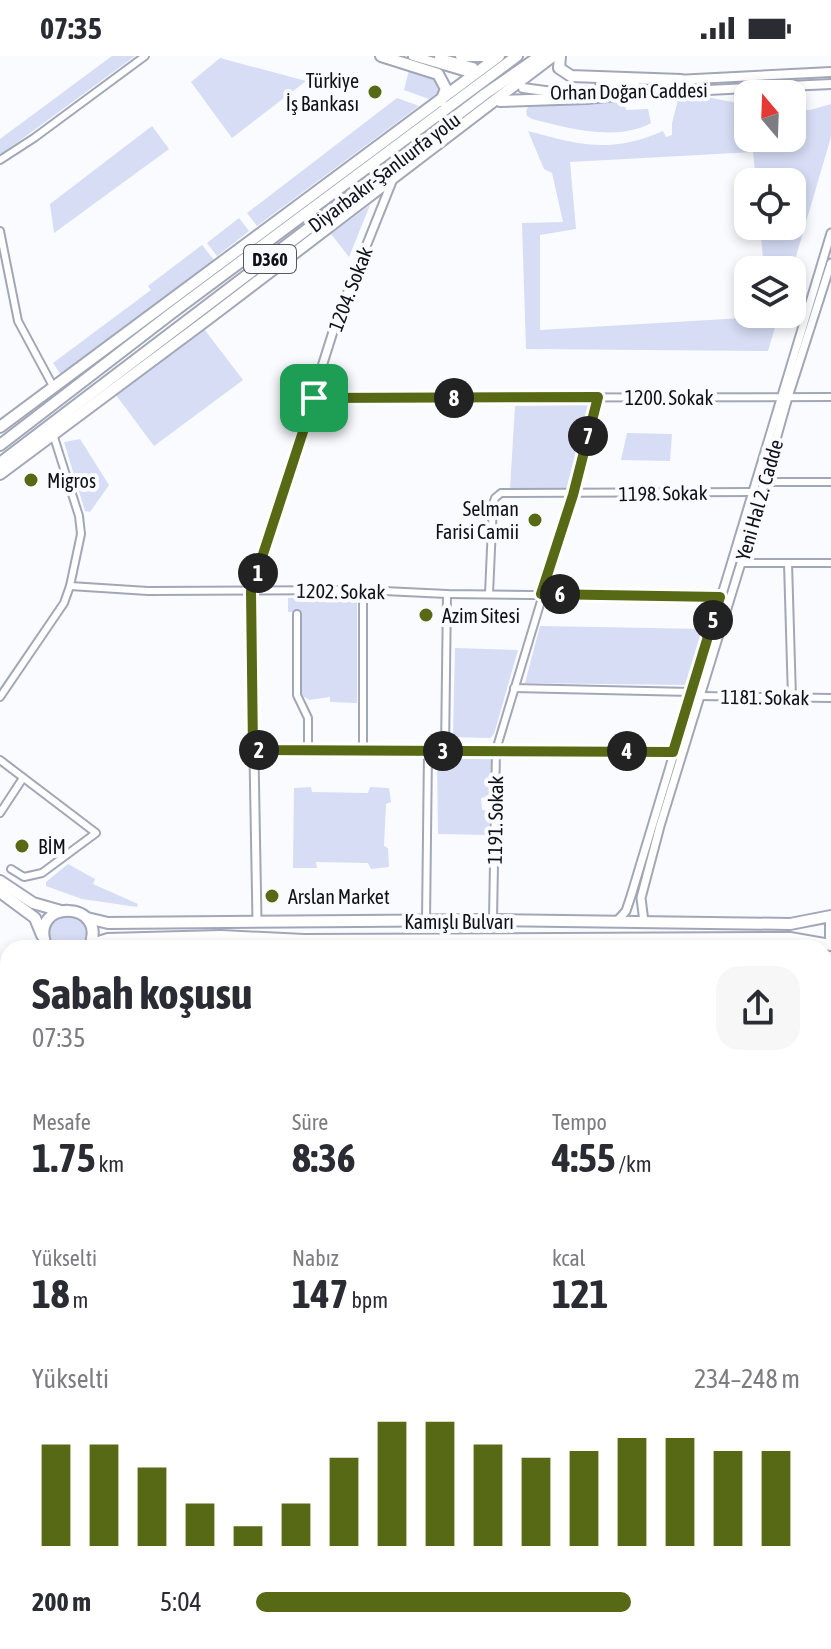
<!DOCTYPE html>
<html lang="tr">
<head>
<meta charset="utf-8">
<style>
	body { margin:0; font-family:"Asap Condensed",sans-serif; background:#f7f7f7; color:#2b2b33; height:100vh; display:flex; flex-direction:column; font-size:30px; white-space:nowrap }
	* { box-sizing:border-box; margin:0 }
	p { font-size:26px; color:#7c7c81 }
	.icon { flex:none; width:44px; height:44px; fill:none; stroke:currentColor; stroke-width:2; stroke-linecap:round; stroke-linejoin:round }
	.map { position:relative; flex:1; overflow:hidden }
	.details { position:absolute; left:0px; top:884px; width:832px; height:710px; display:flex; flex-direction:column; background:#fff; border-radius:24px 24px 0 0; box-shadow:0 4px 12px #0003 }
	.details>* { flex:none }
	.needle { width:52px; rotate:341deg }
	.tools { position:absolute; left:734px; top:24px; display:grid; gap:16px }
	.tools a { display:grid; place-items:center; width:72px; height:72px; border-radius:16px; background:#fff; box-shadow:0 4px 12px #0003; font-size:40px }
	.pin { position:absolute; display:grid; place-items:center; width:68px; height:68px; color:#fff; margin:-34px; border-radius:16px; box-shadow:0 4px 12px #0006 }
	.km { position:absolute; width:40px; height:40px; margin:-20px; border-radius:50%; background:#222; color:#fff; font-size:22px; line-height:40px; text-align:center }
	.round { display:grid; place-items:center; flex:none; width:84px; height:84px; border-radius:24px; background:#f7f7f7 }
	.summary { display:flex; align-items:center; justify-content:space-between; height:136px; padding:0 32px }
	h1 { font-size:44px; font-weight:700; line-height:60px }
	.metrics { display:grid; grid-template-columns:repeat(3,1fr); gap:12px; height:136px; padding:8px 32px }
	.metrics div { display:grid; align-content:center }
	.metrics b { font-size:40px; font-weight:700 }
	.metrics small { font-size:22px; font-weight:400 }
	.metrics p { font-size:22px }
	.chart { height:224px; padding:16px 32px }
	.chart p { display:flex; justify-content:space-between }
	.chart svg { width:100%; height:144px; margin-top:8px; stroke:#576914; stroke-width:6 }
	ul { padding:0 32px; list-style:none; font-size:26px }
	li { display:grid; grid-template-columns:128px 96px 1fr; align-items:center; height:60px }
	li i { height:20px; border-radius:10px; background:#576914 }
	.status { display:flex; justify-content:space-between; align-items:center; height:56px; padding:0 40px; background:#fff; direction:ltr }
	.status svg { height:22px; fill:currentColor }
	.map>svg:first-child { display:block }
	.green { fill:#d6ddf4 }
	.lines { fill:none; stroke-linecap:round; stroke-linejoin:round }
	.minor-casing { stroke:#a2a7b8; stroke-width:10 }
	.tertiary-casing { stroke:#a2a7b8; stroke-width:11 }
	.secondary-casing { stroke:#a2a7b8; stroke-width:12 }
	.trunk-casing { stroke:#a2a7b8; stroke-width:14 }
	.minor { stroke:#fff; stroke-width:6 }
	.tertiary { stroke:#fff; stroke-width:7 }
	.secondary { stroke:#fff; stroke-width:8 }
	.trunk { stroke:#fff; stroke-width:10 }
	.route-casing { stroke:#fff; stroke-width:16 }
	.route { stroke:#576914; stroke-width:10 }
	.poi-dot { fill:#576914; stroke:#fafbff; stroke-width:3 }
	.labels { text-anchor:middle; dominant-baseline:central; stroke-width:8; stroke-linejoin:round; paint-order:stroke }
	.shield { fill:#fafbff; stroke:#56575d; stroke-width:2 }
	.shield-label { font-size:18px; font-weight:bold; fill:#0f1117 }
	.poi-label { font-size:20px; fill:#0f1117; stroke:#fafbff; text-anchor:start }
	.street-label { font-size:20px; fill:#0f1117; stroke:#fafbff }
</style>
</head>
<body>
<div class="status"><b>07:35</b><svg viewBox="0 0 49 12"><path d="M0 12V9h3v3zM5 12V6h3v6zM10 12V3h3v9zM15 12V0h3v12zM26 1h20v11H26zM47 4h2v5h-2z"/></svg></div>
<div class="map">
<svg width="831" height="1593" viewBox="0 0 831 1593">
	<rect width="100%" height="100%" fill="#fafbff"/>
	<!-- green -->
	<g class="green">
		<path d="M112,0H135L0,99V83Z"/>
		<path d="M220,2L306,25L232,82L191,26Z"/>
		<path d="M409,14L438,22L441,34L429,43L404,34Z"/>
		<path d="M680,36L748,49V82H792V54H810L831,48V81L792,214H764L760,170H792V126H756L753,96L570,106L576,173L540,179V274L743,262L741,229L748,227V258H779L768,295L526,293L522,167L563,166L552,117L544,113L528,75C580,89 611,98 663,75L666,81L672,79V67Z"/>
		<path d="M397,42L419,50L257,170L247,157Z"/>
		<path d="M624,42L626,54L648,53L651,67C616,86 568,72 532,63L527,60L526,55L528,51Z"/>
		<path d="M152,70L169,93L54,177L50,148Z"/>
		<path d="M370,149L349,201L331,178Z"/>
		<path d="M239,162L249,175L217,200L207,187Z"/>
		<path d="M202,189L214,204L61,319L53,307L151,234L148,230Z"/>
		<path d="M204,273L243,324L154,390L116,339Z"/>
		<path d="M587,349L590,353L574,436L510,433L515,350Z"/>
		<path d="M627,377L672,378L670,405L621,404Z"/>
		<path d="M80,383L109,429L90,456L85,455L64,386Z"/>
		<path d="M288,542H354L357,546V647L330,646V641L309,644L302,639L299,556H288Z"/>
		<path d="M540,570L705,573L688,629L525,627Z"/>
		<path d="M455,592L518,594L494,678L490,682L453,681Z"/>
		<path d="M437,702H491L490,740L481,742L482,754L489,755L490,779L438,778Z"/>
		<path d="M311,731L312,736L368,737L370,731L389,732L391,746L386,748L384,790L388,792L389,811L371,813L368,807L316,806L317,812H293L294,732Z"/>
		<path d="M68,808L95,823L93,828L138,848L137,851L82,843L46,830V826Z"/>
		<circle cx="68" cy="877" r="18"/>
		<path d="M124,1586H196L195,1593H123Z"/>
		<path d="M289,1586L387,1589L386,1593H293Z"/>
		<path d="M537,1586H639V1593H567L540,1589Z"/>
		<rect x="678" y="1586" width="140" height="7"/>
	</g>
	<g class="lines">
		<!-- minor casing -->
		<g class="minor-casing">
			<g id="minor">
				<path d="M0,104L34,82L145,0"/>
				<path d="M0,175L18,265L54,332"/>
				<path d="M314,342L831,341"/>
				<path d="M53,378L79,460L81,478L70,530L148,535L363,534L447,538L720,541"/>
				<path d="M764,426H831"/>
				<path d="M741,507H831"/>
				<path d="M788,507L792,642"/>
				<path d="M489,538L493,448L495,442L501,437L753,436"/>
				<path d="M297,558V639L308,662V694"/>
				<path d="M514,632L691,636"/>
				<path d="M700,640L831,642"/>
				<path d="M0,641L64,547L70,530"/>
				<path d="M363,693V534"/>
				<path d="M253,694L673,696"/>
				<path d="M445,695L447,538"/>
				<path d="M0,704L96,777L42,817L24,821L11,813"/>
				<path d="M0,757L23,722"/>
				<path d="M493,864L496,694L573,439L598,341"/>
				<path d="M426,865L428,695"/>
				<path d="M824,1072H831"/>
				<path d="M824,1087L831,1083"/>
				<path d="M824,1119L831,1115"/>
				<path d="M0,1208L8,1213"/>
				<path d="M824,1269L831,1265"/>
				<path d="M824,1375L831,1373"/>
				<path d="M272,1586L276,1593"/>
				<path d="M418,1586L489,1593"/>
				<path d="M204,1593V1586"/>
				<path d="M528,1593L529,1586"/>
				<path d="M667,1593L668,1586"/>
			</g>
		</g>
		<!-- tertiary casing -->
		<g class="tertiary-casing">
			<g id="tertiary">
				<path d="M257,865L251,535L337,263L393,123"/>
				<path d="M617,865L626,855L631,840L831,177"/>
				<path d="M644,866L641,842L660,770L741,507L788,341L831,207"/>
			</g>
		</g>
		<!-- secondary casing -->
		<g class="secondary-casing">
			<g id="secondary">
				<path d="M413,0L467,16"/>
				<path d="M439,2L473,11"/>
				<path d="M676,24L831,16"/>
				<path d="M600,29L635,26"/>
				<path d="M523,32L560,37L633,33"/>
				<path d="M671,32L708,34L831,28"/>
				<path d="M0,1400L8,1398"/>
				<path d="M0,1409L8,1412"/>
				<path d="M824,1492L831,1472"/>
				<path d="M824,1521L827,1534L826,1593"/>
				<path d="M30,1593V1586"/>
				<path d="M49,1593V1586"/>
			</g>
		</g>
		<!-- trunk casing -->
		<g class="trunk-casing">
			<g id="trunk">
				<path d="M381,0L438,18L446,33L441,45"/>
				<path d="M461,0H487"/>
				<path d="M560,0L559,12L571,20L681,24"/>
				<path d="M500,45L587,42L673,33"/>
				<path d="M0,371L499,0"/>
				<path d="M0,389L173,256L517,0"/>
				<path d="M0,407L485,38L540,0"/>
				<path d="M0,418L208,263L553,0"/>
				<path d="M0,825L33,847L61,855"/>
				<path d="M0,836L35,862L42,879"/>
				<path d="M87,862L108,867L493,864L790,868L831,860"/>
				<path d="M831,864V882"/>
				<path d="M92,888L108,883L221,880L304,884L790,882L831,889"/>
				<path d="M47,892C25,842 111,843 89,892"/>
			</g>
		</g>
		<!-- minor -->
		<use href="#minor" class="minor"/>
		<!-- tertiary -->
		<use href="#tertiary" class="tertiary"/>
		<!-- secondary -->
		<use href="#secondary" class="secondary"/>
		<!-- trunk -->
		<use href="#trunk" class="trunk"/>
	</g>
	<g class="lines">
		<!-- route casing -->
		<g class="route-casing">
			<path id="route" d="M598,341L573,439L541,538L720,541L673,696L253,694L251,535L314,342Z"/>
		</g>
		<!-- route -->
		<use href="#route" class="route"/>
	</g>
	<!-- markers -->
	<g class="poi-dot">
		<circle cx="375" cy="36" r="8"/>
		<circle cx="31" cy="424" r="8"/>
		<circle cx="535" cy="464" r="8"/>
		<circle cx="426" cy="559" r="8"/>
		<circle cx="22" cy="790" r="8"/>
		<circle cx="272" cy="840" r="8"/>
	</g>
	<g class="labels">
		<!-- shield labels -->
		<rect class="shield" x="244" y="189" width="52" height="28" rx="6"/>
		<g class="shield-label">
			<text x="270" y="203">D360</text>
		</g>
		<!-- poi labels -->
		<g class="poi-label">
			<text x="359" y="24" text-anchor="end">Türkiye<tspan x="359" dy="23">İş Bankası</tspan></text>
			<text x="47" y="424">Migros</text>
			<text x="519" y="452" text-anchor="end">Selman<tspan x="519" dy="23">Farisi Camii</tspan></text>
			<text x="442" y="559">Azim Sitesi</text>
			<text x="38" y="790">BİM</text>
			<text x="288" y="840">Arslan Market</text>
		</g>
		<!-- street labels -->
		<g class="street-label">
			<text transform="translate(629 35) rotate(-1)">Orhan Doğan Caddesi</text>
			<text transform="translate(384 116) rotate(-37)">Diyarbakır-Şanlıurfa yolu</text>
			<text transform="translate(350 233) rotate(-69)">1204. Sokak</text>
			<text x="669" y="341">1200. Sokak</text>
			<text transform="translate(663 437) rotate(-1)">1198. Sokak</text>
			<text transform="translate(759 444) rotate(-74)">Yeni Hal 2. Cadde</text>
			<text transform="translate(341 535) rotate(1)">1202. Sokak</text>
			<text transform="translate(765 641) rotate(1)">1181. Sokak</text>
			<text transform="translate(495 764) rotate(-89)">1191. Sokak</text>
			<text x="459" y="865">Kamışlı Bulvarı</text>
		</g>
	</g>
</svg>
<div class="tools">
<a><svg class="needle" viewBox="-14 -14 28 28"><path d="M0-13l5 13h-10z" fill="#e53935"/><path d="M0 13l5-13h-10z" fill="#7c7c81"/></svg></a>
<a><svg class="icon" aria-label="locate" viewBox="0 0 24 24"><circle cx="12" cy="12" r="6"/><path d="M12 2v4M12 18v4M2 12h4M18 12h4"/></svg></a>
<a><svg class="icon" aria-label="layers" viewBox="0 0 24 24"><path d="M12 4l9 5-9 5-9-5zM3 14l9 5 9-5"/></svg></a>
</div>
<div class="pin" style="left:314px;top:342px;background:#1e9e55"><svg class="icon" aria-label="arrive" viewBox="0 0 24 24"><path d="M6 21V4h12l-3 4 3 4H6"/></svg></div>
<b class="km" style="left:258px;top:517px">1</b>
<b class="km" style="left:259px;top:694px">2</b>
<b class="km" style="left:443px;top:695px">3</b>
<b class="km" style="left:627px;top:695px">4</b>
<b class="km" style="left:713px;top:564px">5</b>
<b class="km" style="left:560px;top:538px">6</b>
<b class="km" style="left:588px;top:380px">7</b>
<b class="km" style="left:454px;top:342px">8</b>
<section class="details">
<div class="summary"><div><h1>Sabah koşusu</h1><p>07:35</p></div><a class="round"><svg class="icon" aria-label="share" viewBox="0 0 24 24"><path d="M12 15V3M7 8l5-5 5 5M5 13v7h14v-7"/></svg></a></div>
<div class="metrics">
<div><p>Mesafe</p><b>1.75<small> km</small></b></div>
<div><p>Süre</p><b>8:36</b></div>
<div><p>Tempo</p><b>4:55<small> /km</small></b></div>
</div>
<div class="metrics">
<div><p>Yükselti</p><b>18<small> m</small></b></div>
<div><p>Nabız</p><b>147<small> bpm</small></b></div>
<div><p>kcal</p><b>121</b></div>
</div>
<div class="chart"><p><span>Yükselti</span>234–248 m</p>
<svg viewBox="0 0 160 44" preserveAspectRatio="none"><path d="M5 44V13M15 44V13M25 44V20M35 44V31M45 44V38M55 44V31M65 44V17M75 44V6M85 44V6M95 44V13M105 44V17M115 44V15M125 44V11M135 44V11M145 44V15M155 44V15"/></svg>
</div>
<ul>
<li><b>200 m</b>5:04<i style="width:69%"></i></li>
</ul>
</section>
</div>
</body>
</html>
